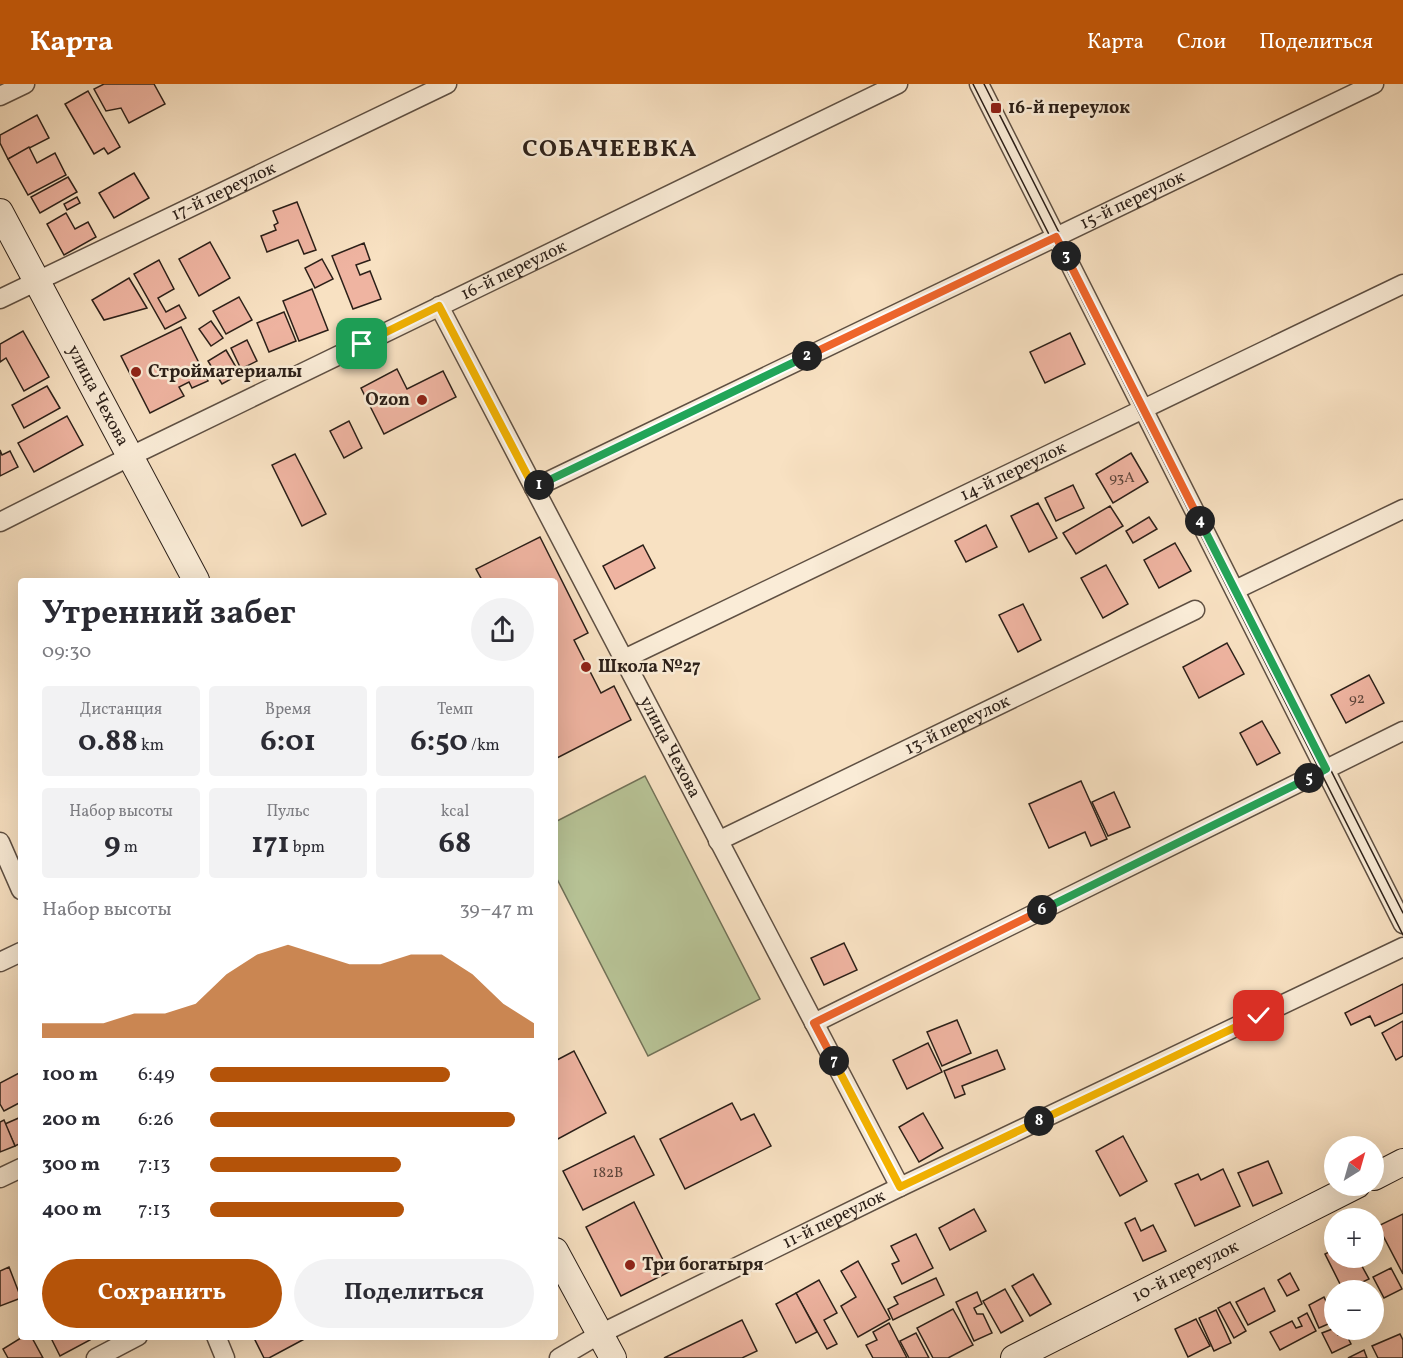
<!DOCTYPE html>
<html lang="ru">
<head>
<meta charset="utf-8">
<style>
	body { margin:0; font-family:Vollkorn,serif; background:#f2f2f3; color:#2b2b33; height:100vh; display:flex; flex-direction:column; font-size:22px; white-space:nowrap }
	* { box-sizing:border-box; margin:0 }
	p { font-size:20px; color:#7c7c81 }
	.icon { flex:none; width:33px; height:33px; fill:none; stroke:currentColor; stroke-width:2; stroke-linecap:round; stroke-linejoin:round }
	.map { position:relative; flex:1; overflow:hidden }
	.panel { position:absolute; left:18px; top:494px; width:540px; height:762px; display:flex; flex-direction:column; background:#fff; border-radius:6px; box-shadow:0 6px 24px #0002 }
	.panel>* { flex:none }
	.needle { width:39px; rotate:37deg }
	.buttons { position:absolute; left:1324px; top:1052px; display:grid; gap:12px }
	.buttons a { display:grid; place-items:center; width:60px; height:60px; border-radius:50%; background:#fff; box-shadow:0 6px 24px #0002; font-size:30px }
	.pin { position:absolute; display:grid; place-items:center; width:51px; height:51px; color:#fff; margin:-26px; border-radius:12px; box-shadow:0 3px 9px #0006 }
	.km { position:absolute; width:30px; height:30px; margin:-15px; border-radius:50%; background:#222; color:#fff; font-size:16px; line-height:30px; text-align:center }
	.round { display:grid; place-items:center; flex:none; width:63px; height:63px; border-radius:32px; background:#f2f2f3 }
	.overview { display:flex; align-items:center; justify-content:space-between; height:102px; padding:0 24px }
	h1 { font-size:33px; font-weight:700; line-height:45px }
	.metrics { display:grid; grid-template-columns:repeat(3,1fr); gap:9px; height:102px; padding:6px 24px }
	.metrics div { display:grid; align-content:center; border-radius:6px; background:#f2f2f3; text-align:center }
	.metrics b { font-size:30px; font-weight:700 }
	.metrics small { font-size:16px; font-weight:400 }
	.metrics p { font-size:16px }
	.chart { height:168px; padding:12px 24px }
	.chart p { display:flex; justify-content:space-between }
	.chart svg { width:100%; height:108px; margin-top:6px; fill:#b45309; opacity:.7 }
	.primary-button { display:flex; gap:12px; margin-top:auto; padding:12px 24px }
	.primary-button a { flex:1; height:69px; border-radius:36px; background:#b45309; color:#fff; font-size:24px; font-weight:700; line-height:69px; text-align:center }
	.primary-button a+a { background:#f2f2f3; color:#2b2b33 }
	ul { padding:0 24px; list-style:none; font-size:20px }
	li { display:grid; grid-template-columns:96px 72px 1fr; align-items:center; height:45px }
	li i { height:15px; border-radius:8px; background:#b45309 }
	header { display:flex; align-items:center; gap:36px; box-sizing:border-box; height:84px; padding:0 30px; background:#b45309; color:#fff }
	header strong { font-size:28px }
	nav { display:flex; gap:33px; margin-inline-start:auto; font-size:21px }
	.map>svg:first-child { display:block }
	.green { fill:#b8c497; stroke:#727258; stroke-width:1.5 }
	.building { fill:#efb4a1; stroke:#2c2019; stroke-width:1.5 }
	.lines { fill:none; stroke-linecap:round; stroke-linejoin:round }
	.street-casing { stroke:#5f5043; stroke-width:21 }
	.secondary-casing { stroke:#2c2019; stroke-width:28 }
	.street { stroke:#faecd7; stroke-width:18 }
	.secondary { stroke:#faecd7; stroke-width:26 }
	.tram { stroke:#2c2019; stroke-width:1.5 }
	.split-1-casing { stroke:#fff; stroke-width:12 }
	.split-2-casing { stroke:#fff; stroke-width:12 }
	.split-3-casing { stroke:#fff; stroke-width:12 }
	.split-4-casing { stroke:#fff; stroke-width:12 }
	.split-5-casing { stroke:#fff; stroke-width:12 }
	.split-6-casing { stroke:#fff; stroke-width:12 }
	.split-7-casing { stroke:#fff; stroke-width:12 }
	.split-8-casing { stroke:#fff; stroke-width:12 }
	.split-9-casing { stroke:#fff; stroke-width:12 }
	.split-1 { stroke:#f5b400; stroke-width:8 }
	.split-2 { stroke:#22a559; stroke-width:8 }
	.split-3 { stroke:#f0652b; stroke-width:8 }
	.split-4 { stroke:#f0652b; stroke-width:8 }
	.split-5 { stroke:#22a559; stroke-width:8 }
	.split-6 { stroke:#22a559; stroke-width:8 }
	.split-7 { stroke:#f0652b; stroke-width:8 }
	.split-8 { stroke:#f5b400; stroke-width:8 }
	.split-9 { stroke:#f5b400; stroke-width:8 }
	.poi-dot { fill:#8f2418; stroke:#faecd7; stroke-width:2 }
	.labels { text-anchor:middle; dominant-baseline:central; stroke-width:5; stroke-linejoin:round; paint-order:stroke }
	.number-label { font-size:15px; fill:#5d453b }
	.poi-label { font-size:18px; font-weight:bold; fill:#2c2019; stroke:#faecd7; text-anchor:start }
	.street-label { font-size:18px; fill:#2c2019; stroke:#faecd7 }
	.district-label { font-size:24px; font-weight:bold; letter-spacing:1.5px; fill:#2c2019; stroke:#faecd7 }
</style>
</head>
<body>
<header>
<strong>Карта</strong>
<nav><a>Карта</a><a>Слои</a><a>Поделиться</a></nav>
</header>
<div class="map">
<svg width="1403" height="1274" viewBox="0 0 1403 1274">
	<rect width="100%" height="100%" fill="#f8e1c2"/>
	<filter id="stains"><feTurbulence type="fractalNoise" baseFrequency=".00333" numOctaves="4"/><feColorMatrix values="0 0 0 0 .2 0 0 0 0 .09 0 0 0 0 .02 0 0 0 .5 -.17"/></filter>
	<radialGradient id="worn" r=".72"><stop offset=".6" stop-color="#630" stop-opacity="0"/><stop offset="1" stop-color="#630" stop-opacity=".3"/></radialGradient>
	<!-- green -->
	<path class="green" d="M645,692L760,915L648,972L555,791V738Z"/>
	<!-- building -->
	<g class="building">
		<path d="M104,0H154L165,20L129,39L121,24L106,27L94,5Z"/>
		<path d="M88,7L120,63L108,70L104,64L94,70L65,20Z"/>
		<path d="M37,31L49,54L8,75L0,59V51Z"/>
		<path d="M29,63L37,79L55,69L66,91L28,111L8,75Z"/>
		<path d="M134,89L149,114L114,134L99,109Z"/>
		<path d="M68,93L77,108L40,129L31,113Z"/>
		<path d="M77,113L80,119L67,126L64,120Z"/>
		<path d="M297,118L316,166L304,170L298,156L267,168L261,152L276,146L274,141L278,139L273,127Z"/>
		<path d="M66,129L75,145L88,138L96,153L64,171L47,140Z"/>
		<path d="M210,158L230,194L199,212L179,175Z"/>
		<path d="M364,159L370,176L356,181L360,191L370,187L381,215L353,225L332,172Z"/>
		<path d="M322,175L333,195L315,204L305,184Z"/>
		<path d="M159,176L174,205L158,214L166,228L179,221L186,234L165,245L134,190Z"/>
		<path d="M129,194L147,224L104,236L92,216Z"/>
		<path d="M312,205L328,246L299,257L283,217Z"/>
		<path d="M239,213L252,236L226,250L213,227Z"/>
		<path d="M284,228L296,257L269,268L257,239Z"/>
		<path d="M211,237L223,254L211,262L199,245Z"/>
		<path d="M181,243L208,297L192,304L189,298L179,303L184,312L150,329L121,272Z"/>
		<path d="M23,247L49,293L24,307L6,274L0,278V260Z"/>
		<path d="M1070,249L1085,280L1045,299L1030,268Z"/>
		<path d="M247,256L257,277L241,285L231,264Z"/>
		<path d="M226,266L240,290L222,300L208,277Z"/>
		<path d="M397,285L407,305L443,287L456,313L384,350L361,304Z"/>
		<path d="M47,302L60,324L24,344L12,321Z"/>
		<path d="M67,332L83,361L34,388L18,359Z"/>
		<path d="M349,337L362,364L344,374L330,347Z"/>
		<path d="M0,366L2,371L10,367L18,383L0,392Z"/>
		<path d="M1131,369L1148,398L1113,419L1096,390Z"/>
		<path d="M295,370L326,430L302,442L272,381Z"/>
		<path d="M1073,401L1084,424L1056,437L1045,414Z"/>
		<path d="M1038,419L1057,454L1029,468L1011,432Z"/>
		<path d="M1110,422L1123,442L1076,470L1063,449Z"/>
		<path d="M1149,433L1157,445L1133,459L1126,447Z"/>
		<path d="M986,441L997,463L966,478L955,457Z"/>
		<path d="M540,453L588,549L574,556L601,609L614,602L631,636L555,675V632L557,631L555,626V496H482L476,485Z"/>
		<path d="M1175,459L1191,487L1159,504L1144,476Z"/>
		<path d="M643,461L655,484L615,505L603,482Z"/>
		<path d="M1106,481L1128,520L1103,534L1081,494Z"/>
		<path d="M1023,520L1041,556L1018,568L999,531Z"/>
		<path d="M1227,559L1244,590L1199,614L1183,583Z"/>
		<path d="M1369,591L1384,619L1346,639L1331,611Z"/>
		<path d="M1262,637L1280,669L1257,681L1240,649Z"/>
		<path d="M1081,697L1107,755L1091,762L1085,748L1049,764L1029,720Z"/>
		<path d="M1114,708L1130,743L1108,752L1092,718Z"/>
		<path d="M844,859L857,886L824,901L811,874Z"/>
		<path d="M1403,900V929L1375,942L1370,932L1351,941L1345,929Z"/>
		<path d="M957,936L971,969L942,982L927,948Z"/>
		<path d="M1403,937V972L1396,976L1382,949Z"/>
		<path d="M928,959L942,988L907,1005L893,976Z"/>
		<path d="M997,966L1005,985L962,1002L965,1010L955,1014L944,987Z"/>
		<path d="M574,967L606,1029L556,1056L555,977Z"/>
		<path d="M21,988V1018L4,1027L0,1020V999Z"/>
		<path d="M732,1019L741,1036L754,1030L771,1062L685,1105L660,1055Z"/>
		<path d="M923,1029L943,1064L919,1078L899,1043Z"/>
		<path d="M21,1033V1059L15,1062L5,1040Z"/>
		<path d="M4,1036L15,1062L0,1068V1038Z"/>
		<path d="M634,1052L654,1091L583,1126L563,1087Z"/>
		<path d="M1123,1052L1147,1097L1120,1112L1096,1067Z"/>
		<path d="M1268,1077L1282,1109L1253,1122L1238,1089Z"/>
		<path d="M1223,1085L1240,1122L1195,1142L1175,1100L1198,1090L1201,1096Z"/>
		<path d="M634,1118L669,1188L621,1212L586,1143Z"/>
		<path d="M974,1125L986,1147L950,1166L939,1144Z"/>
		<path d="M1403,1130V1190L1378,1142Z"/>
		<path d="M1135,1134L1141,1147L1153,1141L1166,1167L1143,1177L1125,1139Z"/>
		<path d="M916,1150L933,1184L902,1200L892,1180L899,1177L891,1162Z"/>
		<path d="M1335,1165V1173H1357L1369,1195L1346,1206H1343L1325,1170Z"/>
		<path d="M858,1177L890,1235L858,1253L841,1222L856,1213L841,1187Z"/>
		<path d="M9,1183L21,1214L0,1222V1187Z"/>
		<path d="M1391,1184L1402,1205L1384,1214L1373,1193Z"/>
		<path d="M1290,1189L1299,1206L1287,1212L1278,1196Z"/>
		<path d="M1033,1190L1051,1220L1030,1232L1012,1202Z"/>
		<path d="M936,1194L944,1211L893,1236L888,1225L898,1220L894,1213Z"/>
		<path d="M819,1196L837,1229L824,1236L837,1260L827,1265L796,1209Z"/>
		<path d="M1264,1204L1275,1227L1248,1241L1236,1218Z"/>
		<path d="M1005,1205L1023,1237L1001,1249L983,1217Z"/>
		<path d="M977,1208L982,1220L974,1224L977,1230H983L992,1249L974,1257L956,1218Z"/>
		<path d="M796,1209L817,1248L796,1259L776,1220Z"/>
		<path d="M1324,1213L1335,1237L1319,1244L1309,1221Z"/>
		<path d="M1230,1218L1246,1247L1234,1254L1218,1224Z"/>
		<path d="M953,1225L973,1261L948,1274H933L917,1244Z"/>
		<path d="M1216,1226L1231,1259L1214,1267L1199,1234Z"/>
		<path d="M1307,1229L1316,1247L1280,1266L1270,1248L1292,1237L1296,1244L1302,1242L1298,1234Z"/>
		<path d="M1196,1235L1210,1262L1188,1273L1175,1245Z"/>
		<path d="M742,1236L757,1267L742,1274H664Z"/>
		<path d="M889,1239L907,1274H873L866,1261L877,1256L873,1248Z"/>
		<path d="M1335,1244L1338,1251L1345,1248L1351,1260L1332,1269L1322,1249Z"/>
		<path d="M916,1249L929,1274H909L900,1257Z"/>
		<path d="M1400,1250L1403,1256V1274H1378L1372,1262Z"/>
		<path d="M24,1252H31L43,1274H8L3,1265Z"/>
		<path d="M50,1252H88L90,1256L60,1272Z"/>
		<path d="M253,1252H310L269,1274H264Z"/>
		<path d="M1364,1266L1367,1274H1348Z"/>
	</g>
	<g class="lines">
		<!-- street casing -->
		<g class="street-casing">
			<g id="street">
				<path d="M979,0L1403,840"/>
				<path d="M0,12L25,0"/>
				<path id="s1" d="M0,215L447,0"/>
				<path id="s2" d="M439,222L900,1103"/>
				<path id="s3" d="M534,404L1374,0"/>
				<path id="s4" d="M0,438L129,373L898,0"/>
				<path d="M1235,506L1403,425"/>
				<path id="s5" d="M624,575L1403,200"/>
				<path id="s6" d="M718,757L1195,526"/>
				<path d="M0,758L21,806"/>
				<path d="M0,878L21,868"/>
				<path d="M814,939L1403,647"/>
				<path d="M0,1094L21,1084"/>
				<path d="M216,1252L225,1274"/>
				<path d="M96,1274L138,1252"/>
				<path id="s7" d="M559,1274L600,1250L900,1103L1403,863"/>
			</g>
		</g>
		<!-- secondary casing -->
		<g class="secondary-casing">
			<g id="secondary">
				<path id="s8" d="M0,128L196,496"/>
				<path d="M1374,1093L1403,1078"/>
				<path d="M555,1167L613,1274"/>
				<path id="s9" d="M1014,1274L1357,1101"/>
			</g>
		</g>
		<!-- street -->
		<use href="#street" class="street"/>
		<!-- secondary -->
		<use href="#secondary" class="secondary"/>
		<!-- tram -->
		<g class="tram">
			<path d="M973,0L1403,851"/>
			<path d="M984,0L1403,829"/>
		</g>
	</g>
	<g class="lines">
		<!-- split-1 casing -->
		<g class="split-1-casing">
			<path id="split-1" d="M362,260L439,222L534,404L539,401"/>
		</g>
		<!-- split-2 casing -->
		<g class="split-2-casing">
			<path id="split-2" d="M539,401L807,272"/>
		</g>
		<!-- split-3 casing -->
		<g class="split-3-casing">
			<path id="split-3" d="M807,272L1056,153L1066,172"/>
		</g>
		<!-- split-4 casing -->
		<g class="split-4-casing">
			<path id="split-4" d="M1066,172L1200,437"/>
		</g>
		<!-- split-5 casing -->
		<g class="split-5-casing">
			<path id="split-5" d="M1200,437L1326,685L1309,694"/>
		</g>
		<!-- split-6 casing -->
		<g class="split-6-casing">
			<path id="split-6" d="M1042,826L1309,694"/>
		</g>
		<!-- split-7 casing -->
		<g class="split-7-casing">
			<path id="split-7" d="M834,977L814,939L1042,826"/>
		</g>
		<!-- split-8 casing -->
		<g class="split-8-casing">
			<path id="split-8" d="M834,977L900,1103L1039,1037"/>
		</g>
		<!-- split-9 casing -->
		<g class="split-9-casing">
			<path id="split-9" d="M1039,1037L1259,932"/>
		</g>
		<!-- split-1 -->
		<use href="#split-1" class="split-1"/>
		<!-- split-2 -->
		<use href="#split-2" class="split-2"/>
		<!-- split-3 -->
		<use href="#split-3" class="split-3"/>
		<!-- split-4 -->
		<use href="#split-4" class="split-4"/>
		<!-- split-5 -->
		<use href="#split-5" class="split-5"/>
		<!-- split-6 -->
		<use href="#split-6" class="split-6"/>
		<!-- split-7 -->
		<use href="#split-7" class="split-7"/>
		<!-- split-8 -->
		<use href="#split-8" class="split-8"/>
		<!-- split-9 -->
		<use href="#split-9" class="split-9"/>
	</g>
	<!-- markers -->
	<g class="poi-dot">
		<rect x="990" y="18" width="12" height="12" rx="3"/>
		<circle cx="136" cy="288" r="6"/>
		<circle cx="422" cy="316" r="6"/>
		<circle cx="586" cy="583" r="6"/>
		<circle cx="630" cy="1181" r="6"/>
	</g>
	<g class="labels">
		<!-- number labels -->
		<g class="number-label">
			<text x="1122" y="394">93А</text>
			<text x="1357" y="615">92</text>
			<text x="608" y="1089">182В</text>
		</g>
		<!-- poi labels -->
		<g class="poi-label">
			<text x="1008" y="24">16-й переулок</text>
			<text x="148" y="288">Стройматериалы</text>
			<text x="410" y="316" text-anchor="end">Ozon</text>
			<text x="598" y="583">Школа №27</text>
			<text x="642" y="1181">Три богатыря</text>
		</g>
		<!-- street labels -->
		<g class="street-label">
			<text stroke="none"><textPath href="#s1" startOffset="248">17-й переулок</textPath></text>
			<text stroke="none"><textPath href="#s3" startOffset="664">15-й переулок</textPath></text>
			<text stroke="none"><textPath href="#s4" startOffset="572">16-й переулок</textPath></text>
			<text stroke="none"><textPath href="#s8" startOffset="208">улица Чехова</textPath></text>
			<text stroke="none"><textPath href="#s5" startOffset="432">14-й переулок</textPath></text>
			<text stroke="none"><textPath href="#s6" startOffset="266">13-й переулок</textPath></text>
			<text stroke="none"><textPath href="#s2" startOffset="498">улица Чехова</textPath></text>
			<text stroke="none"><textPath href="#s7" startOffset="308">11-й переулок</textPath></text>
			<text stroke="none"><textPath href="#s9" startOffset="192">10-й переулок</textPath></text>
		</g>
		<!-- district labels -->
		<g class="district-label">
			<text x="610" y="66">СОБАЧЕЕВКА</text>
		</g>
	</g>
	<rect width="100%" height="100%" filter="url(#stains)"/>
	<rect width="100%" height="100%" fill="url(#worn)"/>
</svg>
<div class="buttons">
<a><svg class="needle" viewBox="-14 -14 28 28"><path d="M0-13l5 13h-10z" fill="#e53935"/><path d="M0 13l5-13h-10z" fill="#7c7c81"/></svg></a>
<a>+</a>
<a>−</a>
</div>
<div class="pin" style="left:362px;top:260px;background:#1e9e55"><svg class="icon" aria-label="arrive" viewBox="0 0 24 24"><path d="M6 21V4h12l-3 4 3 4H6"/></svg></div>
<div class="pin" style="left:1259px;top:932px;background:#d93025"><svg class="icon" aria-label="check" viewBox="0 0 24 24"><path d="M5 12l5 5 9-10"/></svg></div>
<b class="km" style="left:539px;top:401px">1</b>
<b class="km" style="left:807px;top:272px">2</b>
<b class="km" style="left:1066px;top:172px">3</b>
<b class="km" style="left:1200px;top:437px">4</b>
<b class="km" style="left:1309px;top:694px">5</b>
<b class="km" style="left:1042px;top:826px">6</b>
<b class="km" style="left:834px;top:977px">7</b>
<b class="km" style="left:1039px;top:1037px">8</b>
<section class="panel">
<div class="overview"><div><h1>Утренний забег</h1><p>09:30</p></div><a class="round"><svg class="icon" aria-label="share" viewBox="0 0 24 24"><path d="M12 15V3M7 8l5-5 5 5M5 13v7h14v-7"/></svg></a></div>
<div class="metrics">
<div><p>Дистанция</p><b>0.88<small> km</small></b></div>
<div><p>Время</p><b>6:01</b></div>
<div><p>Темп</p><b>6:50<small> /km</small></b></div>
</div>
<div class="metrics">
<div><p>Набор высоты</p><b>9<small> m</small></b></div>
<div><p>Пульс</p><b>171<small> bpm</small></b></div>
<div><p>kcal</p><b>68</b></div>
</div>
<div class="chart"><p><span>Набор высоты</span>39–47 m</p>
<svg viewBox="0 0 160 44" preserveAspectRatio="none"><path d="M0 44V38L10 38L20 38L30 34L40 34L50 30L60 18L70 10L80 6L90 10L100 14L110 14L120 10L130 10L140 18L150 30L160 38V44z"/></svg>
</div>
<ul>
<li><b>100 m</b>6:49<i style="width:74%"></i></li>
<li><b>200 m</b>6:26<i style="width:94%"></i></li>
<li><b>300 m</b>7:13<i style="width:59%"></i></li>
<li><b>400 m</b>7:13<i style="width:60%"></i></li>
</ul>
<div class="primary-button"><a>Сохранить</a><a>Поделиться</a></div>
</section>
</div>
</body>
</html>
